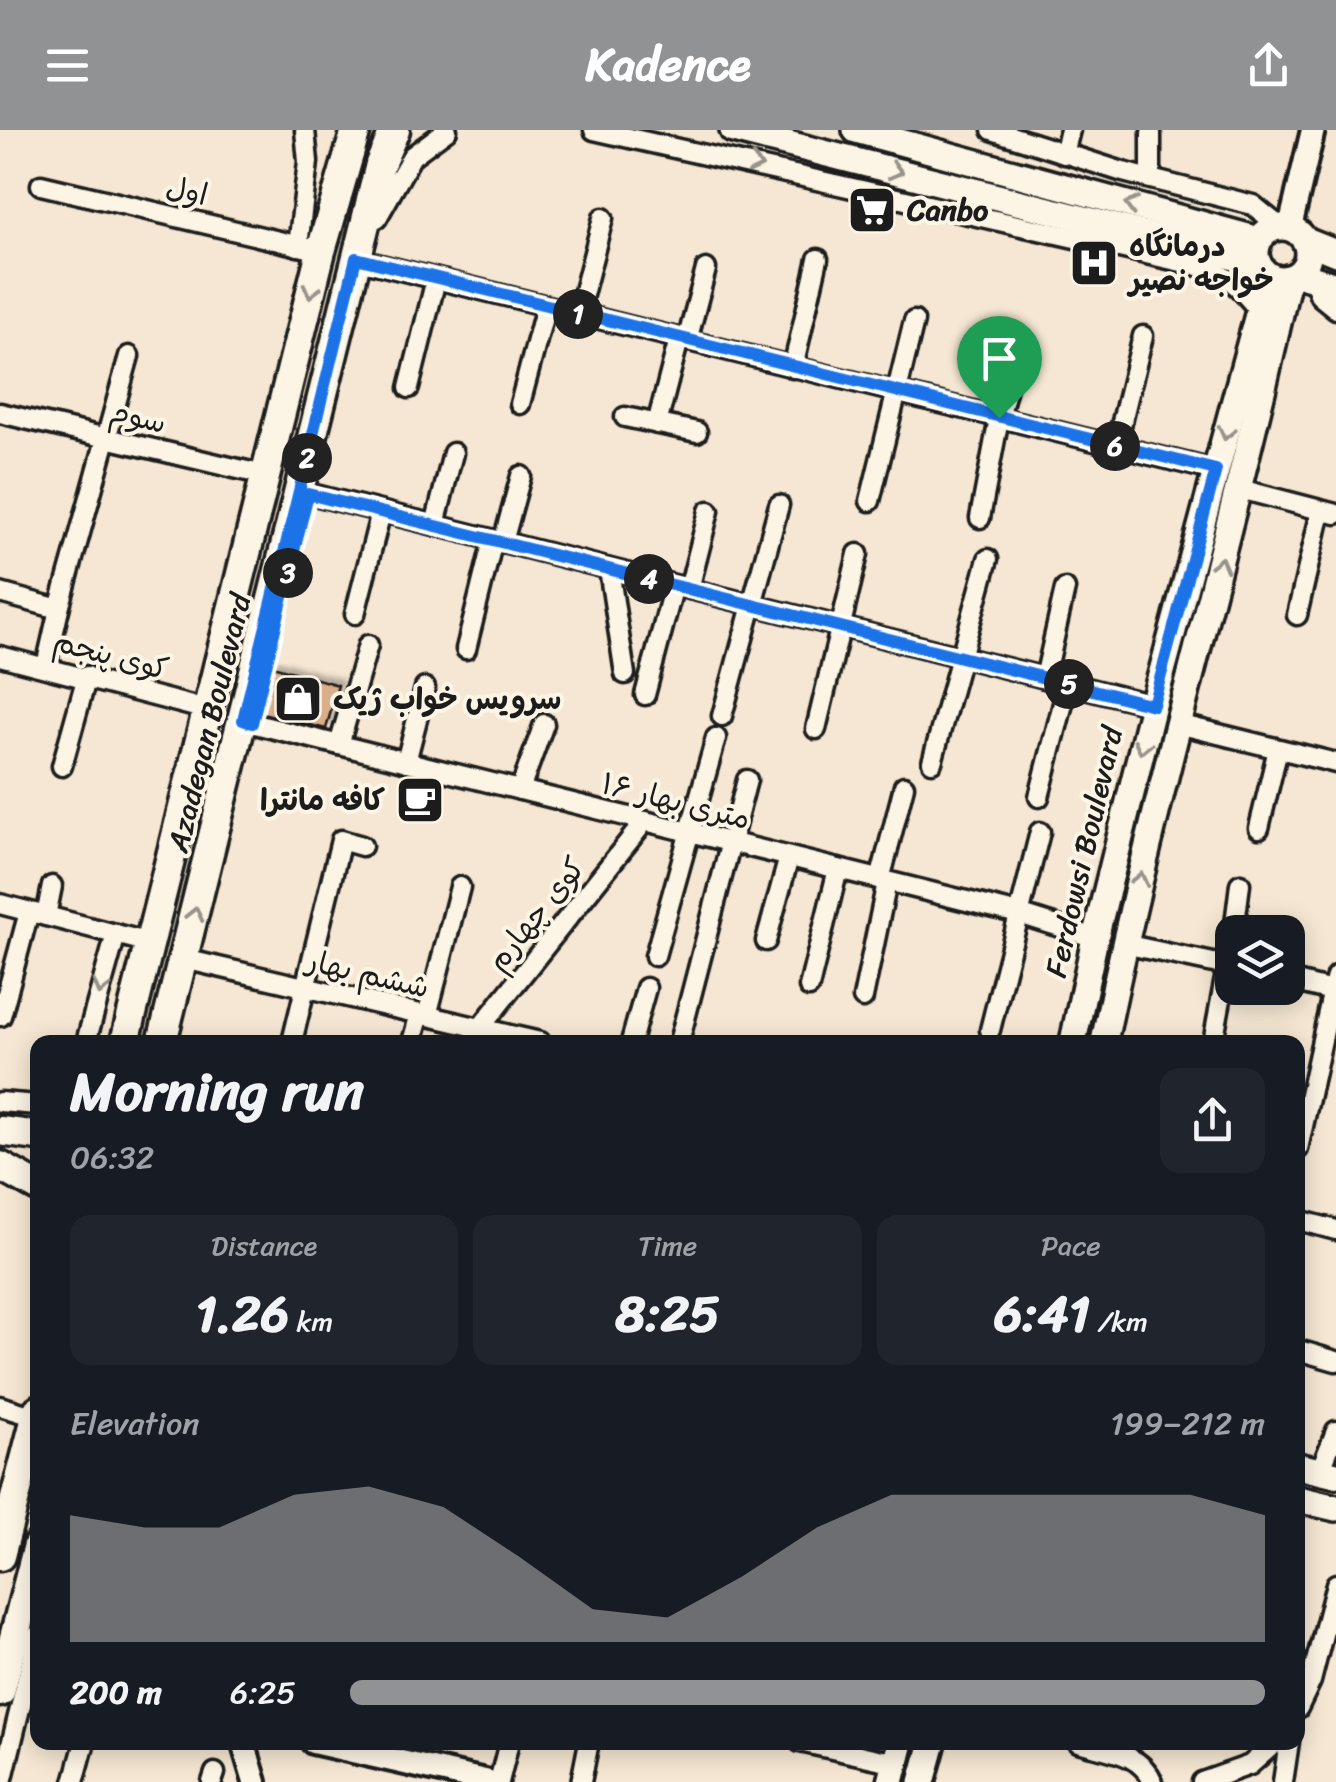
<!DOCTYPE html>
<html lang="en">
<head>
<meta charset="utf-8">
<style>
	body { margin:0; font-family:Sriracha,"Playpen Sans Arabic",sans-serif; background:#20242c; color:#f1f3f6; height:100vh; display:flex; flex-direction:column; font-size:38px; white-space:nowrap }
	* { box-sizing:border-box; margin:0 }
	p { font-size:32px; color:#9ea1a6 }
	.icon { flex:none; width:55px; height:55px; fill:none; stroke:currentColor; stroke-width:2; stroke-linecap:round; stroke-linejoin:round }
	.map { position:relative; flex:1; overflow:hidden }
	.drawer { position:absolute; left:30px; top:905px; width:1275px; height:715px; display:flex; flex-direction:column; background:#171b24; border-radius:20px; box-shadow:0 5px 25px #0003 }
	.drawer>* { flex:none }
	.controls { position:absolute; left:1215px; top:785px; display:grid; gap:20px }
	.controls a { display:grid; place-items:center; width:90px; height:90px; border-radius:20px; background:#171b24; box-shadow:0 5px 25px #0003; font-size:50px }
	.pin { position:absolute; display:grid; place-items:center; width:85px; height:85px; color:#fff; margin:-102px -42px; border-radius:50% 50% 50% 0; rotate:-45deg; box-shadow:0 0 10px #0007 }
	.pin .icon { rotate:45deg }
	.km { position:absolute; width:50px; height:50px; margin:-25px; border-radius:50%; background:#222; color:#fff; font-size:28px; line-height:50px; text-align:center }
	.round { display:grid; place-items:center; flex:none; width:105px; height:105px; border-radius:20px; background:#20242c }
	.overview { display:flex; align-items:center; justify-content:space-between; height:170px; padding:0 40px }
	h1 { font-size:55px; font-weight:700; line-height:75px }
	.figures { display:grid; grid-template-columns:repeat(3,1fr); gap:15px; height:170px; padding:10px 40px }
	.figures div { display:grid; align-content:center; border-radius:20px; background:#20242c; text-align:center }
	.figures b { font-size:50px; font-weight:700 }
	.figures small { font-size:28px; font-weight:400 }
	.figures p { font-size:28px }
	.chart { height:280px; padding:20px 40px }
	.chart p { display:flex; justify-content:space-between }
	.chart svg { width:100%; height:180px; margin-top:10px; fill:#919294; opacity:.7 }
	ul { padding:0 40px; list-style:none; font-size:32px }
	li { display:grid; grid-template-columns:160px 120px 1fr; align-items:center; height:75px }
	li i { height:25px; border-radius:12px; background:#919294 }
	header { display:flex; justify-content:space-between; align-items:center; height:130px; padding:0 40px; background:#919294; color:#fff; font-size:45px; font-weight:700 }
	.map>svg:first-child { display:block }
	.building { fill:#daad8b; stroke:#1c1c1c; stroke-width:2.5; filter:url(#shadow) }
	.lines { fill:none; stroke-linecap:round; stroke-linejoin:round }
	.minor-casing { stroke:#1c1c1c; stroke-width:25 }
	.tertiary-casing { stroke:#1c1c1c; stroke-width:30 }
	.secondary-casing { stroke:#1c1c1c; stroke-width:32 }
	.primary-casing { stroke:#1c1c1c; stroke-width:35 }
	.minor { stroke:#fcf5e5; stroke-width:18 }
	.tertiary { stroke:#fcf5e5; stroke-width:22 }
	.secondary { stroke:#fcf5e5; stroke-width:25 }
	.primary { stroke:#fcf5e5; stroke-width:28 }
	.oneway { stroke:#97938b }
	.route-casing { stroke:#fff; stroke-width:20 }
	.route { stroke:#1a73e8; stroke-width:12 }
	.labels { text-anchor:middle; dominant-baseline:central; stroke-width:8; stroke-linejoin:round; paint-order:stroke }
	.street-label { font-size:30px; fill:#1c1c1c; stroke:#fcf5e5 }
	.poi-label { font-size:30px; font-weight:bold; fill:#1c1c1c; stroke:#fcf5e5; text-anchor:start }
</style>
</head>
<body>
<header><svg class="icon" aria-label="menu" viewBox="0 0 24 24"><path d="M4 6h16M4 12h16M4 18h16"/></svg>Kadence<svg class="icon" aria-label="share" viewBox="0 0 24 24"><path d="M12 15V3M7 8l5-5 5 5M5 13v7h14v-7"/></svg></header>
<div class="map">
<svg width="1336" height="1652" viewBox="0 0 1336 1652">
	<defs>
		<filter id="shadow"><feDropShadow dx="4.5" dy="-4.5" stdDeviation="2.5" flood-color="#0004"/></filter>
	</defs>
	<rect width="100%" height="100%" fill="#f5e7d3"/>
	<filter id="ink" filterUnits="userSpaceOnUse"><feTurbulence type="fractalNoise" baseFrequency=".01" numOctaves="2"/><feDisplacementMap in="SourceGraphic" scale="20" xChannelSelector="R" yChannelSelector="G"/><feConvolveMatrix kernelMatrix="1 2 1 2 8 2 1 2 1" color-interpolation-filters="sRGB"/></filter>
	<g filter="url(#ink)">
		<!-- building -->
		<path class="building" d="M273,536L338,555L326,599L262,583Z"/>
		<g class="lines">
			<!-- minor casing -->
			<g class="minor-casing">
				<g id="minor">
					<path d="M594,0L1195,135C1228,145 1238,154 1259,181"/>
					<path d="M992,0L1123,42L1253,75L1279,96"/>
					<path d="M1064,24L1070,0"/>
					<path d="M1151,48V3"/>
					<path d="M41,55L321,121"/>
					<path d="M377,88L412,26L447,0"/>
					<path d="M298,116L308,32L305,0"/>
					<path d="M356,129L1217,341"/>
					<path d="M1313,148L1320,166L1336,179"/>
					<path d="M578,184L603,88"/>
					<path d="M687,211L706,139"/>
					<path d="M793,238L818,129"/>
					<path d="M409,258L436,149"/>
					<path d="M520,274L546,176"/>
					<path d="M0,283L264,345"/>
					<path d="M625,287L697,302"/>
					<path d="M657,294L679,209"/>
					<path d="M1116,316L1143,206"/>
					<path d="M1240,359L1336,384"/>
					<path d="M299,361L1153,575"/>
					<path d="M870,371L914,191"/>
					<path d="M980,388L999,288L1017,219"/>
					<path d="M435,395L453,323"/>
					<path d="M503,412L521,346"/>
					<path d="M609,439L625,544"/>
					<path d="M689,459L709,381"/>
					<path d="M0,463L59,479"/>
					<path d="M355,484L381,382"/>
					<path d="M1297,485L1321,381"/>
					<path d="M466,519L493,410"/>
					<path d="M0,526L207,580"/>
					<path d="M46,536L59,479L129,226"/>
					<path d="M1045,548L1065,459"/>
					<path d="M645,565L674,455"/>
					<path d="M722,586L779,375"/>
					<path d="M243,591L1019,784L1095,808"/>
					<path d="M1178,594L1336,633"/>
					<path d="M816,599L858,424"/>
					<path d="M339,615L368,515"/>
					<path d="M406,632L425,558"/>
					<path d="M932,632L988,429"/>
					<path d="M62,636L87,546"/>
					<path d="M520,660L544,594"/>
					<path d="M1039,667L1068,554"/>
					<path d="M1259,698L1278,619"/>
					<path d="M880,750L904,656"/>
					<path d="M0,774L150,813"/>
					<path d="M46,786L52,756"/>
					<path d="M1234,802L1240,754"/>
					<path d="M766,811L789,727"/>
					<path d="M1124,814L1232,837"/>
					<path d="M655,826L716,608"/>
					<path d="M184,829L540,912"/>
					<path d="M1288,850L1336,862"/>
					<path d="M809,857L838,739"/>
					<path d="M863,868L887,752"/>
					<path d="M1,886L29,782"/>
					<path d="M427,886L460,757"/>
					<path d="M990,900L1040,702"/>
					<path d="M86,912L116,804"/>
					<path d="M292,912L341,710L362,716"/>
					<path d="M412,912L420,884"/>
					<path d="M473,912L480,898L645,691"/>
					<path d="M631,912L646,858"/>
					<path d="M679,912L747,650"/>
					<path d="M1213,912L1232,811"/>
					<path d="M0,972L38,975"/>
					<path d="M1298,1019L1336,846"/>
					<path d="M1298,1090L1336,1100"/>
					<path d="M1298,1220L1336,1231"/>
					<path d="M0,1276L36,1287"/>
					<path d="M1320,1341L1336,1301"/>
					<path d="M1298,1578L1311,1551L1336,1454"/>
					<path d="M800,1612L896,1633"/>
					<path d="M1078,1612C1107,1621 1140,1622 1153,1652"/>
					<path d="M2,1652L38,1505"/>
					<path d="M74,1652L85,1612"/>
					<path d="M212,1652L215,1643"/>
					<path d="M499,1652L509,1612"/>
					<path d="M581,1652L589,1612"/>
					<path d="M1202,1652L1250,1635L1276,1612"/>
					<path d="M1283,1652L1289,1612"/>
				</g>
			</g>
			<!-- tertiary casing -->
			<g class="tertiary-casing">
				<g id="tertiary">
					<path d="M1290,97L1313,0"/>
					<path d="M13,1510L38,1514"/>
					<path d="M243,1612L255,1652"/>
					<path d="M313,1612L489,1652"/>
				</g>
			</g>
			<!-- secondary casing -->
			<g class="secondary-casing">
				<g id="secondary">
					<path d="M733,0L1258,133"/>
					<path d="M856,0L1259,110"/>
					<circle cx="1282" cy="123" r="26"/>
					<path d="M1306,111L1336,123"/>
					<path d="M1298,144L1336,156"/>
					<path d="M1073,912L1095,808L1153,575L1259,181L1262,140"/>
					<path d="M1104,912C1156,656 1232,404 1288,148"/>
					<path d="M1298,1336L1336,1345"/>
					<path d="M1298,1369L1336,1378"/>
					<path d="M891,1652L901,1612"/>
					<path d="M922,1652L933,1612"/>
				</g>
			</g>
			<!-- primary casing -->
			<g class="primary-casing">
				<g id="primary">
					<path d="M125,912L321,121L356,0"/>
					<path d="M162,912L380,34L395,0"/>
					<path d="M0,1001L38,1006"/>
					<path d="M0,1036L38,1057"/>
					<path d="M0,1426L38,1280"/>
					<path d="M0,1562L38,1415"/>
				</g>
			</g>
			<!-- minor -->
			<use href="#minor" class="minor"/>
			<!-- tertiary -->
			<use href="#tertiary" class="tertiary"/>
			<!-- secondary -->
			<use href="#secondary" class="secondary"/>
			<!-- primary -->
			<use href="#primary" class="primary"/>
		</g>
		<!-- one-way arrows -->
		<defs><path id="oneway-chevron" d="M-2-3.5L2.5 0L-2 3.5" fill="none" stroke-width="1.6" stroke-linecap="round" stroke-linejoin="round" transform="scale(2.5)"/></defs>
		<g class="oneway">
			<use href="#oneway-chevron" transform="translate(756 35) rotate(13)"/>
			<use href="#oneway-chevron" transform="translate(896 41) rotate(14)"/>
			<use href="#oneway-chevron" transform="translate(1131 75) rotate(-165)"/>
			<use href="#oneway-chevron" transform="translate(311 161) rotate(104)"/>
			<use href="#oneway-chevron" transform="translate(1226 303) rotate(104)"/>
			<use href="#oneway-chevron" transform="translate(1220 434) rotate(-75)"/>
			<use href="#oneway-chevron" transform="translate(1142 617) rotate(104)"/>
			<use href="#oneway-chevron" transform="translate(1140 749) rotate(-76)"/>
			<use href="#oneway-chevron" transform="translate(195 784) rotate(-76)"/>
			<use href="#oneway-chevron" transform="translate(101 858) rotate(105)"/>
		</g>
	</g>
	<g class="lines" filter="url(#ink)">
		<!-- route casing -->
		<g class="route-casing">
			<path id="route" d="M356,128L1216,340L1153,575L308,364L252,593L243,590Z"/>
		</g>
		<!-- route -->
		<use href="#route" class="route"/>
	</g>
	<!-- icons -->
	<defs>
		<g id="supermarket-square" transform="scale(2.5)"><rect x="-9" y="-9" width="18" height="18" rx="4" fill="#1c1c1c" stroke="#fcf5e5"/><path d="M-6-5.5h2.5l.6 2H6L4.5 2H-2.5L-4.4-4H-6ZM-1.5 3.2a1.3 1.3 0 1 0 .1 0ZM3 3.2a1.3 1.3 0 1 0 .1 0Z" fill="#fff"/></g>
		<g id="hospital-square" transform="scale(2.5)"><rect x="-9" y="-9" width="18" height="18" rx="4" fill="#1c1c1c" stroke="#fcf5e5"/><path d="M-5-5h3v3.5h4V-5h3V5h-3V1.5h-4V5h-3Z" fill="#fff"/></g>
		<g id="shop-square" transform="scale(2.5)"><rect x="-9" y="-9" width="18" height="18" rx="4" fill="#1c1c1c" stroke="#fcf5e5"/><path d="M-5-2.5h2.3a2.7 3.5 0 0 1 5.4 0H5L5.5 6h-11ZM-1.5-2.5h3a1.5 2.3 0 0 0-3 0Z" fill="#fff"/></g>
		<g id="cafe-square" transform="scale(2.5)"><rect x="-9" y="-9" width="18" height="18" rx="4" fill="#1c1c1c" stroke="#fcf5e5"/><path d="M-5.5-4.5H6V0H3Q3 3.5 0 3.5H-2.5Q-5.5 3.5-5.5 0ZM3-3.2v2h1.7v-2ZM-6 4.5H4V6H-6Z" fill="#fff"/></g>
	</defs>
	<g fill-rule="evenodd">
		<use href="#supermarket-square" x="872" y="80"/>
		<use href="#hospital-square" x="1094" y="133"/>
		<use href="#shop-square" x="298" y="569"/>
		<use href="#cafe-square" x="420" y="670"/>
	</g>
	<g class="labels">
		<!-- street labels -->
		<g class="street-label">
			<text transform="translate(187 61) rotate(13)">اول</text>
			<text transform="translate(138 287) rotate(13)">سوم</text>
			<text transform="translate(111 525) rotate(15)">کوی پنجم</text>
			<text transform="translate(209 593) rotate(-76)">Azadegan Boulevard</text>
			<text transform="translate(676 671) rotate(14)">۱۶ متری بهار</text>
			<text transform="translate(1084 722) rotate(-77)">Ferdowsi Boulevard</text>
			<text transform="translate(536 784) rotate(-51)">کوی چهارم</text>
			<text transform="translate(368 844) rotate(13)">ششم بهار</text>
		</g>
		<!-- poi labels -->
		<g class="poi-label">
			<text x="907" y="80">Canbo</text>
			<text x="1129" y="116">درمانگاه<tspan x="1129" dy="34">خواجه نصیر</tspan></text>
			<text x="333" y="569">سرویس خواب ژیک</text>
			<text x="385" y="670" text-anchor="end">کافه مانترا</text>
		</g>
	</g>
</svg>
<div class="controls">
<a><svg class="icon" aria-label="layers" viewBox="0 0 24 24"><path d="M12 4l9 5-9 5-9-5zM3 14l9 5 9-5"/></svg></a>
</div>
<div class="pin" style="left:999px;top:288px;background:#1e9e55"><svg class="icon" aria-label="arrive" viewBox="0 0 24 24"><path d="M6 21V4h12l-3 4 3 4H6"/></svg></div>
<b class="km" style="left:578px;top:184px">1</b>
<b class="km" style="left:307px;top:328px">2</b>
<b class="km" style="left:288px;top:443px">3</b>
<b class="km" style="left:649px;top:449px">4</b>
<b class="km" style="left:1069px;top:554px">5</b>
<b class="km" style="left:1115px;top:316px">6</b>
<section class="drawer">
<div class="overview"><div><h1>Morning run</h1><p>06:32</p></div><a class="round"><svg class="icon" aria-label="share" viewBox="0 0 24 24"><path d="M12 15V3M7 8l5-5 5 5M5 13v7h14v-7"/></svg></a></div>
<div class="figures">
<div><p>Distance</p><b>1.26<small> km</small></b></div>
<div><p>Time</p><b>8:25</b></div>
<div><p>Pace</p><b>6:41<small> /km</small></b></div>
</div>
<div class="chart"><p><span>Elevation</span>199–212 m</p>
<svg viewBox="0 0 160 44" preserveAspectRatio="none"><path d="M0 44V13L10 16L20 16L30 8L40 6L50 11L60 23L70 36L80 38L90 28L100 16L110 8L120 8L130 8L140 8L150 8L160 13V44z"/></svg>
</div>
<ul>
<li><b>200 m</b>6:25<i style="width:100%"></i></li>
</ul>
</section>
</div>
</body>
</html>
